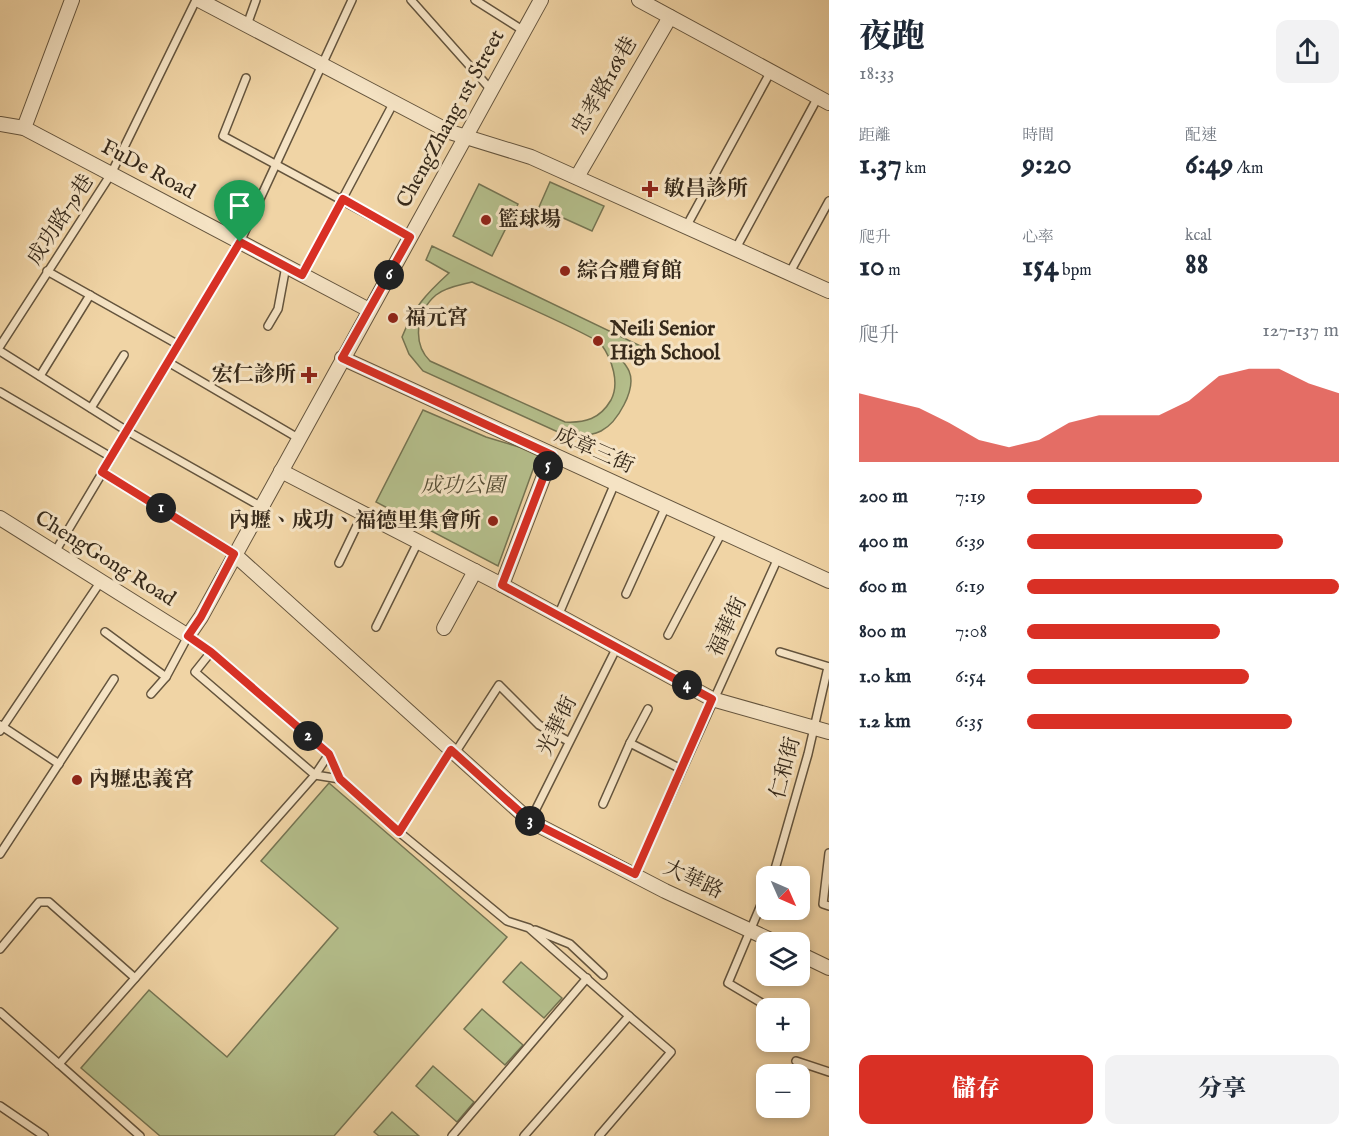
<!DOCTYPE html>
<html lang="zh-TW">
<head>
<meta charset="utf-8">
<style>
	body { margin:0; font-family:"IM FELL English","Noto Serif TC",serif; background:#f2f2f3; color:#1f2937; height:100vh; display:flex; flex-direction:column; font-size:22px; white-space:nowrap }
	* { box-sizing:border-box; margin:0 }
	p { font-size:20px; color:#747a83 }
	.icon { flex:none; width:33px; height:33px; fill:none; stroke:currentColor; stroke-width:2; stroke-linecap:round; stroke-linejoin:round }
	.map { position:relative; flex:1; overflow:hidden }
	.sheet { display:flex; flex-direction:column; background:#fff; width:540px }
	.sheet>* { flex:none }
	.needle { width:39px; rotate:135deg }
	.controls { position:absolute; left:756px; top:866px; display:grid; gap:12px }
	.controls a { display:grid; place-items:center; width:54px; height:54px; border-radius:12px; background:#fff; box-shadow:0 3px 9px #0003; font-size:30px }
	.pin { position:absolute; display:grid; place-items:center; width:51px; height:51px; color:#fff; margin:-62px -26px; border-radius:50% 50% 50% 0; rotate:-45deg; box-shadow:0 0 6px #0007 }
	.pin .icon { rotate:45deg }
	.km { position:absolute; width:30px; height:30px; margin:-15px; border-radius:50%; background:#222; color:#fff; font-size:16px; line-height:30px; text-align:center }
	.round { display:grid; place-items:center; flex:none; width:63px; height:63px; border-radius:12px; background:#f2f2f3 }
	.overview { display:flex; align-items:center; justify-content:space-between; height:102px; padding:0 30px }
	h1 { font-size:33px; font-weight:800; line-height:45px }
	.figures { display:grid; grid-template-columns:repeat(3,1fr); gap:9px; height:102px; padding:6px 30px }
	.figures div { display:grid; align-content:center }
	.figures b { font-size:30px; font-weight:800 }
	.figures small { font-size:16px; font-weight:400 }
	.figures p { font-size:16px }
	.chart { height:168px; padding:12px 30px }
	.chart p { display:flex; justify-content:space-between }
	.chart svg { width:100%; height:108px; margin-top:6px; fill:#d93025; opacity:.7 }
	.cta { display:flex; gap:12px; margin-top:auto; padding:12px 30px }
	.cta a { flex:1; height:69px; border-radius:12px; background:#d93025; color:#fff; font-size:24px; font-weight:800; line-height:69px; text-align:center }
	.cta a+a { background:#f2f2f3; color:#1f2937 }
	ul { padding:0 30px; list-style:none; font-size:20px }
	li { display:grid; grid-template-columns:96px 72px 1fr; align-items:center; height:45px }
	li i { height:15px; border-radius:8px; background:#d93025 }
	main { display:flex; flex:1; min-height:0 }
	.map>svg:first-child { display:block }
	.green { fill:#b4be8b; stroke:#757452; stroke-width:1.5; fill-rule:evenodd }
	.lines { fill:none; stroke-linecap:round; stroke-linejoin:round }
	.lane-casing { stroke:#64543d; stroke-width:10 }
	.street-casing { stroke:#64543d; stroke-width:16 }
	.lane { stroke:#f5e3c4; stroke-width:7 }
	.street { stroke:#f5e3c4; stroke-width:14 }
	.route-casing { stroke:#fff; stroke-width:12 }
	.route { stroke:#d93025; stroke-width:8 }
	.poi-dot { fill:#8f2418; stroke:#f5e3c4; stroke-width:2 }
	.labels { text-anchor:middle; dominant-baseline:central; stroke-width:6; stroke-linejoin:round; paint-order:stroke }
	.street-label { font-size:21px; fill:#36291a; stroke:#f5e3c4 }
	.poi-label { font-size:21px; font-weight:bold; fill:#36291a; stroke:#f5e3c4; text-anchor:start }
	.park-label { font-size:21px; font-style:italic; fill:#564e36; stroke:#f5e3c4 }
</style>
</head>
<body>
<main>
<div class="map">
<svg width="829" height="1136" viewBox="0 0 829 1136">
	<rect width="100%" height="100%" fill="#f0d4a5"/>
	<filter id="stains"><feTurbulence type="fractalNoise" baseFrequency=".00333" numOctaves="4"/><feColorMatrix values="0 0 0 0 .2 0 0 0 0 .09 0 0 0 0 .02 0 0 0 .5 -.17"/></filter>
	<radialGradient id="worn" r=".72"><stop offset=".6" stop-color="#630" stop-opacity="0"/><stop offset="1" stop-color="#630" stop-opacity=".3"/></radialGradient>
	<!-- green -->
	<g class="green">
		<path d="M550,182L604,206L592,231L539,207Z"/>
		<path d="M479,184L518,204L492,256L453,236Z"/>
		<path d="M432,246L649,350L642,364L616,351C619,358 626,364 629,371C637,389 617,423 601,431C591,436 580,436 569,437L423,371L409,354L402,337C414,307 425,295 449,273L426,260ZM472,282C489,290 595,336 601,344C612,359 620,383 611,400C600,419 585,423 565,422L430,361C412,343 416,312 436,295C446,287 461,285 472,282Z"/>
		<path d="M423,410L486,437L539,453L498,566L376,502Z"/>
		<path d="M329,783L507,937L334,1136H160L81,1068L149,990L227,1057L338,928L261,861Z"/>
		<path d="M521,962L562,998L544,1018L503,982Z"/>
		<path d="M482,1009L523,1045L505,1065L464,1029Z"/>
		<path d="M433,1066L474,1102L457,1122L416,1086Z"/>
		<path d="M392,1112L419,1136H379L374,1132Z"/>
	</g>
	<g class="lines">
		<!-- lane casing -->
		<g class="lane-casing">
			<g id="lane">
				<path d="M411,0L492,91"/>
				<path d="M475,0L524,31"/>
				<path d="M247,25L256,0"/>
				<path d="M246,78L223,136L410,237"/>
				<path d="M686,227L771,71"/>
				<path d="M735,250L818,97"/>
				<path d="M47,271L177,344"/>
				<path d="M789,274L829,201"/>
				<path d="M302,275L394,102"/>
				<path d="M268,326L278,309L286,266"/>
				<path d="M0,346L111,174L196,0"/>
				<path d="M0,351L127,431L260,506"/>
				<path d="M168,362L298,438"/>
				<path d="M40,376L90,295"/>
				<path d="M0,392L111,457"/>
				<path d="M91,408L124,355"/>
				<path d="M102,472L234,554"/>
				<path d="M55,552L240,242L352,0"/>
				<path d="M339,563L363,513"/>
				<path d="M626,594L666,506"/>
				<path d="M558,616L615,483"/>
				<path d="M376,627L418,542"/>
				<path d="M105,632L166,677"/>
				<path d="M668,635L722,532"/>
				<path d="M780,652L829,667"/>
				<path d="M151,694L166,677L188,636L211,652"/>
				<path d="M0,725L59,764"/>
				<path d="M0,731L101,581"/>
				<path d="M630,743L648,709"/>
				<path d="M455,753L499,685L539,725L568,741"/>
				<path d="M340,779L315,775L195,672L211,652L329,754L340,779L399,832L451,750"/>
				<path d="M603,804L630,743L681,769"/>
				<path d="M530,821L617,647"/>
				<path d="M399,832L507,921L529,928L629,1016L524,1136"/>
				<path d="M829,853L823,904L829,906"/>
				<path d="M0,854L114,679"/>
				<path d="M635,874L778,558"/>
				<path d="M773,876L808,754L828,667"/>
				<path d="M766,893L728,983L770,1008"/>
				<path d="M535,930L570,944L603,975"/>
				<path d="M0,949L39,902H49L135,978"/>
				<path d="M0,1012L59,1064"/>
				<path d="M800,1026L802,1027"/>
				<path d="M796,1061L829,1072"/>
				<path d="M0,1106L44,1136"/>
				<path d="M140,1136L59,1064L315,775L329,754"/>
				<path d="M452,1136L587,978"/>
				<path d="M599,1136L671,1052L629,1016"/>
			</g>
		</g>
		<!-- street casing -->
		<g class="street-casing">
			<g id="street">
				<path d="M199,0L450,132L531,157L829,291"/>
				<path d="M639,0L829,103"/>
				<path d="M0,124L24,128L369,310"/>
				<path d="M24,128L72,0"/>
				<path d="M577,177L670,17"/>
				<path d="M342,358L829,581"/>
				<path d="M281,471L502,585L712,699L829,732"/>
				<path d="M0,518L188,636L201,617L541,0"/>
				<path d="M234,554L530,821L665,891L775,942"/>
				<path d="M502,585L552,455"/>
				<path d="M444,628L475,571"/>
				<path d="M800,954L829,968"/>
			</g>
		</g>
		<!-- lane -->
		<use href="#lane" class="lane"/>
		<!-- street -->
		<use href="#street" class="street"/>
	</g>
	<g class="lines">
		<!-- route casing -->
		<g class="route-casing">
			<path id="route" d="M343,199L410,237L342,358L552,455L502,585L712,699L635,874L530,821L451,750L399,832L340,779L329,754L211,652L188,636L201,617L234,554L102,472L240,242L302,275Z"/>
		</g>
		<!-- route -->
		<use href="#route" class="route"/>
	</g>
	<!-- markers -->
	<g class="poi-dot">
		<path d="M647 180h6v6h6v6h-6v6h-6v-6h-6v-6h6z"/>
		<circle cx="486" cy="220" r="6"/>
		<circle cx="565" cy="271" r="6"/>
		<circle cx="393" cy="318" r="6"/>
		<circle cx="598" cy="341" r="6"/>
		<path d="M306 366h6v6h6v6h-6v6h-6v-6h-6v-6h6z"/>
		<circle cx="493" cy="521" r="6"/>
		<circle cx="77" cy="780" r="6"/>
	</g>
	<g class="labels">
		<!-- street labels -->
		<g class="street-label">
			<text transform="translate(605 86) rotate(-60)">忠孝路168巷</text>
			<text transform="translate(451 119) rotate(-61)">ChengZhang 1st Street</text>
			<text transform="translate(148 170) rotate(28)">FuDe Road</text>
			<text transform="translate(61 220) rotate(-57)">成功路79巷</text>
			<text transform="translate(594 451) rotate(24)">成章三街</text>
			<text transform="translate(105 559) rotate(32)">ChengGong Road</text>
			<text transform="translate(728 627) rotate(-65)">福華街</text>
			<text transform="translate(558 726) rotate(-64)">光華街</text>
			<text transform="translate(786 768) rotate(-75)">仁和街</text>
			<text transform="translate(693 880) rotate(25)">大華路</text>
		</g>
		<!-- poi labels -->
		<g class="poi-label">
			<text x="664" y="189">敏昌診所</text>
			<text x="498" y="220">籃球場</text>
			<text x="577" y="271">綜合體育館</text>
			<text x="405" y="318">福元宮</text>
			<text x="610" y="329">Neili Senior<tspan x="610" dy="24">High School</tspan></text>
			<text x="296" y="375" text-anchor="end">宏仁診所</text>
			<text x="481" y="521" text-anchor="end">內壢、成功、福德里集會所</text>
			<text x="89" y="780">內壢忠義宮</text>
		</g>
		<!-- park labels -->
		<g class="park-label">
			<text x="463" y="486">成功公園</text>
		</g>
	</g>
	<rect width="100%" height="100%" filter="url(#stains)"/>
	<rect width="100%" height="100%" fill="url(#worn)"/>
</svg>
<div class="controls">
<a><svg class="needle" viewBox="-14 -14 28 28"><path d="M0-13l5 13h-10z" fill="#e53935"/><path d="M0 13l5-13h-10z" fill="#747a83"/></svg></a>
<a><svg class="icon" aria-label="layers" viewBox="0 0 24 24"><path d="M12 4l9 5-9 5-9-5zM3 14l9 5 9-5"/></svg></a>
<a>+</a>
<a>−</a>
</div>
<div class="pin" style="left:240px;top:242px;background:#1e9e55"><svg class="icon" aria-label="arrive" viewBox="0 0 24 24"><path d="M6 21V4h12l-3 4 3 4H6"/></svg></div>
<b class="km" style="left:161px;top:508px">1</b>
<b class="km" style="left:308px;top:736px">2</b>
<b class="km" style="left:530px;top:821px">3</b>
<b class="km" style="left:687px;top:685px">4</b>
<b class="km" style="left:548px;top:466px">5</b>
<b class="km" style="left:389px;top:275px">6</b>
</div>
<section class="sheet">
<div class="overview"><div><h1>夜跑</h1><p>18:33</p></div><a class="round"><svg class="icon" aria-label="share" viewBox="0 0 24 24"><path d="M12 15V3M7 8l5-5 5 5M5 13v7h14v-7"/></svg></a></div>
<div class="figures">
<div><p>距離</p><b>1.37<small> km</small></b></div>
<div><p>時間</p><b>9:20</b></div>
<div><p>配速</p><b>6:49<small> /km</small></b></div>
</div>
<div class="figures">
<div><p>爬升</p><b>10<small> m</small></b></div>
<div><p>心率</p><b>154<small> bpm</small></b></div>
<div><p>kcal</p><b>88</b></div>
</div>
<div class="chart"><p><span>爬升</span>127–137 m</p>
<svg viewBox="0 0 160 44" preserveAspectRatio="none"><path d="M0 44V16L10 19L20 22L30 28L40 35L50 38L60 35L70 28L80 25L90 25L100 25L110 19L120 9L130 6L140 6L150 12L160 16V44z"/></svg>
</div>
<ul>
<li><b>200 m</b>7:19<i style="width:56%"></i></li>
<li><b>400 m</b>6:39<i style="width:82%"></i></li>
<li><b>600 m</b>6:19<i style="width:100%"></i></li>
<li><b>800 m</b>7:08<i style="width:62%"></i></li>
<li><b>1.0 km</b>6:54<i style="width:71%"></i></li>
<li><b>1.2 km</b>6:35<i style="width:85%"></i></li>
</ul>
<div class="cta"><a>儲存</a><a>分享</a></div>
</section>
</main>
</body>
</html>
